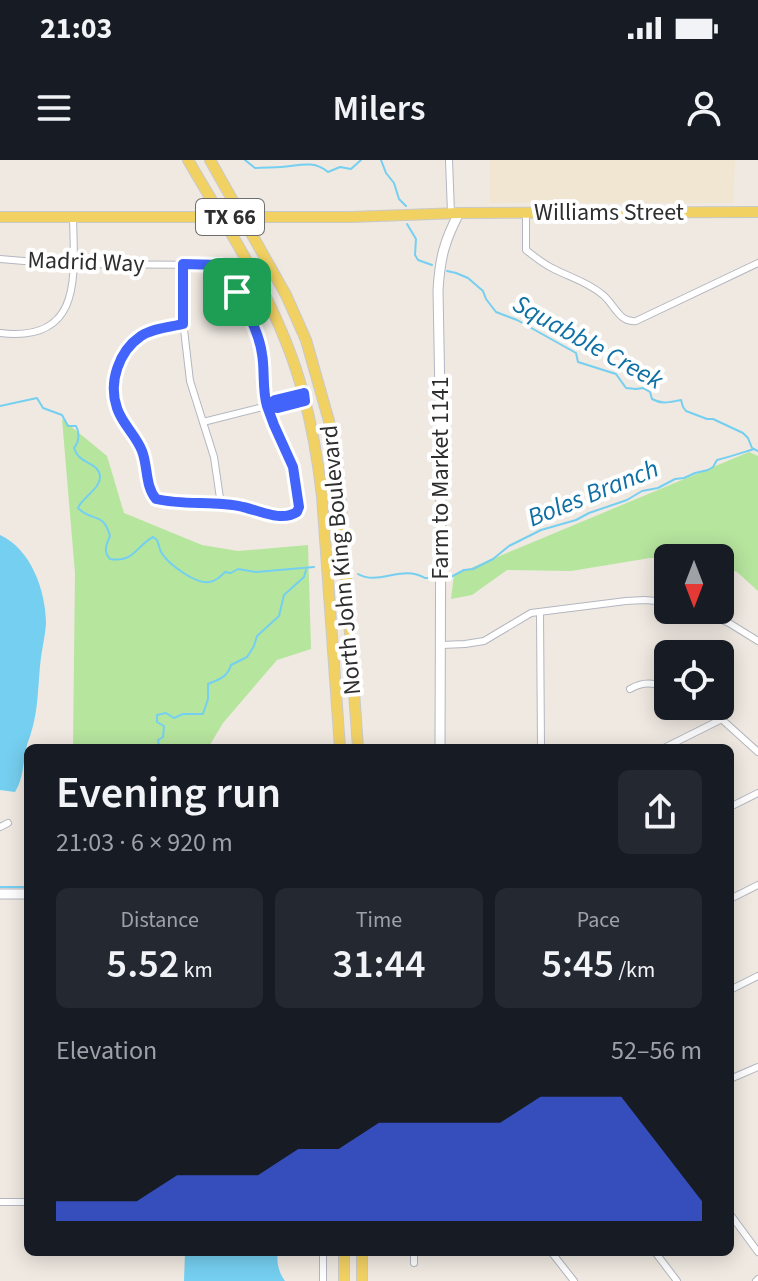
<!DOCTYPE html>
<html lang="en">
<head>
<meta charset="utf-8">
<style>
	body { margin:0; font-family:"Source Sans 3",sans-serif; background:#242831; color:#f1f3f6; height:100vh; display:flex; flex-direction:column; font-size:30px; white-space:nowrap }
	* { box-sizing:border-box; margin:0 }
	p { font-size:26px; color:#9ea1a6 }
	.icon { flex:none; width:44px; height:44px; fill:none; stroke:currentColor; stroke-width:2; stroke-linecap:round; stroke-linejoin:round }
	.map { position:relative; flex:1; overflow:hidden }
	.side { position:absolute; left:24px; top:584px; width:710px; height:512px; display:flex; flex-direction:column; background:#171b24; border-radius:12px; box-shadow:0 4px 20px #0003 }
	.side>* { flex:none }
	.needle { width:52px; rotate:180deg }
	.fabs { position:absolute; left:654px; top:384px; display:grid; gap:16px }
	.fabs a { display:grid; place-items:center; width:80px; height:80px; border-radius:12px; background:#171b24; box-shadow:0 4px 20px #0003; font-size:40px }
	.pin { position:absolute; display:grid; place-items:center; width:68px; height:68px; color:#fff; margin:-34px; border-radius:16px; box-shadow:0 4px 12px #0006 }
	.round { display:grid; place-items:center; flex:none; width:84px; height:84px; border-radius:12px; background:#242831 }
	.summary { display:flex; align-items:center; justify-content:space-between; height:136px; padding:0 32px }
	h1 { font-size:44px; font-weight:600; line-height:60px }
	.metrics { display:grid; grid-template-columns:repeat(3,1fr); gap:12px; height:136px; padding:8px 32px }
	.metrics div { display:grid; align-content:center; border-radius:12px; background:#242831; text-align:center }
	.metrics b { font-size:40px; font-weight:600 }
	.metrics small { font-size:22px; font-weight:400 }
	.metrics p { font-size:22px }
	.chart { height:224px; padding:16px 32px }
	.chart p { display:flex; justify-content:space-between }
	.chart svg { width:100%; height:144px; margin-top:8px; fill:#4264fb; opacity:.7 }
	.status { display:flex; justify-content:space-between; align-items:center; height:56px; padding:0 40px; background:#171b24; direction:ltr }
	.status svg { height:22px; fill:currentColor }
	header { display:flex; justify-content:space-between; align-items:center; height:104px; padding:0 32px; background:#171b24; font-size:36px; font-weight:600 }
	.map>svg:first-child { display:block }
	.education { fill:#f0e6d1 }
	.green { fill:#b6e59e }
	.water { fill:#75cff0 }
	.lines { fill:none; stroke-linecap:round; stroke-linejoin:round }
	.stream { stroke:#75cff0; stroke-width:2 }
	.street-casing { stroke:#b4b7c1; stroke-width:8 }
	.secondary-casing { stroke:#b4b7c1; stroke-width:11 }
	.primary-casing { stroke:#c9c9c9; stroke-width:12 }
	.street { stroke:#fff; stroke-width:6 }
	.secondary { stroke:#fff; stroke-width:9 }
	.primary { stroke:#f2d163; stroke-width:10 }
	.route-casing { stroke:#fff; stroke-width:16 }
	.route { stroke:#4264fb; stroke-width:10 }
	.labels { text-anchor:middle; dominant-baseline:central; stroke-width:8; stroke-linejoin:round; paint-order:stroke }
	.shield { fill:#fff; stroke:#6d6d6d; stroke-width:2 }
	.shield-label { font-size:22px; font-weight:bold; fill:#2e2e2e }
	.street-label { font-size:24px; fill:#2e2e2e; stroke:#fff }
	.water-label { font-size:26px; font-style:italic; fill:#0d6fa3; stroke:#fff }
</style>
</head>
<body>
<div class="status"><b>21:03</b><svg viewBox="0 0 49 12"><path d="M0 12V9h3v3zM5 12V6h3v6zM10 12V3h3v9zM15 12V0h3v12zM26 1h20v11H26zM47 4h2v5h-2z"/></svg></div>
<header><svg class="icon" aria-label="menu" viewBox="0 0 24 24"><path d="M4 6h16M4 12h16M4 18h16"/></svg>Milers<svg class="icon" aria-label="person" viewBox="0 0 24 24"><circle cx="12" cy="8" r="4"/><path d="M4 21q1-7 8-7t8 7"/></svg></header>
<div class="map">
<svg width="758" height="1121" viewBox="0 0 758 1121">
	<rect width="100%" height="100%" fill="#efe9e1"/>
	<!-- education -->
	<path class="education" d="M490,0H735L733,43H490Z"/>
	<!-- green -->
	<g class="green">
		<path d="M62,259L107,296L124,353L202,385L238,391L308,385L311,489L277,500L223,563L208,588H73L75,413Z"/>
		<path d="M749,292L758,296V431L737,412L720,405V398H650L571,411L507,410L472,435L451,439L454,415Z"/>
	</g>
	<!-- water -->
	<g class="water">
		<path d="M0,375C31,389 46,431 46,464C45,478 41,492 40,506C38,528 38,551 31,573C30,577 28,581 27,585C23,600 24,618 15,632L0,630Z"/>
		<path d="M185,1092H278C276,1102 279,1113 285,1121H184Z"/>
	</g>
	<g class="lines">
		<!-- stream -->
		<g class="stream">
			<path d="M245,0L255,8C266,7 279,8 290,6C305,4 316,2 328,12L340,7L351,9L361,0"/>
			<path d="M381,0L386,13L394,23L399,39L406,46"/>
			<path d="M407,64L416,79L415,95L418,100L432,105"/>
			<path d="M447,111L456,113L468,118L483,131L486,139L496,152L517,160L576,193L578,202L616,214L626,228L636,229L643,228L650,232L652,239C663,245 669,242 681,240L683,247L686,251L707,259H713L743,273L748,278L752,288L758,291"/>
			<path d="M0,246L37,238L43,248L62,255L68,266H76C80,273 79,282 74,288C79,305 98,301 100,316C101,329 82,337 78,348C93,363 103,351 110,376C106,385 103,392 110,399C134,403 136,386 153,377L157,380C159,384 159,388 161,392C168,404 195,424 209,422C216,421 220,417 225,412L231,413L238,409L256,412L314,407"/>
			<path d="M358,414C379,426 402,404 425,418H435"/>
			<path d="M449,418L464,410L473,409L493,399L509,386L541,370L576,360L589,353L627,340L642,331L658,328L675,319L684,318L695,313L708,310L713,307L717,300C729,297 741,293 754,289"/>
			<path d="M156,588L159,586L158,580L163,577L164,566L157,562V555L166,553L174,558L183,554H203L208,539V524C219,519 227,518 231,505L247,497L254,486L257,476L279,456L284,435L304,417L306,410"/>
			<path d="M0,727H27"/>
		</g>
		<!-- street casing -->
		<g class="street-casing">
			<g id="street">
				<path d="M449,0L451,53"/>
				<path d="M526,53V90C534,96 542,103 552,108C569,117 588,122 603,135C615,145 619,163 636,161L758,103"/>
				<path d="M0,99L60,104L220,105C238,127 258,166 262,194C265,213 262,231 268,249C275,277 311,324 296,354C275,360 260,349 240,346C214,342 175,350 153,336C147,320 147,303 140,288C135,275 124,265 118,251C107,225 117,191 142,175C153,167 170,167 183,164"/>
				<path d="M183,104V161L190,221L214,297L221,345"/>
				<path d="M0,173C84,183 74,114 73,57"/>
				<path d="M304,233L275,240L267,246L278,248L305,241"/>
				<path d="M203,262L267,246"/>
				<path d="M700,450L729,463L758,481"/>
				<path d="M540,453L541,588"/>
				<path d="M441,485L465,484L484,481L531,453L626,441L645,440L668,442"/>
				<path d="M630,529C644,521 652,523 668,527"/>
				<path d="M707,546L758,592"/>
				<path d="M664,588L722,559"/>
				<path d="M730,647L758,633"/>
				<path d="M0,667L8,663"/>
				<path d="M730,739L758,725"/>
				<path d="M730,830L758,816"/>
				<path d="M730,919L758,907"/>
				<path d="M0,1042H28"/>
				<path d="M730,1054L758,1092"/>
				<path d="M414,1092V1103"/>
				<path d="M655,1092L677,1121"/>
				<path d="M552,1093L574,1121"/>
				<path d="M323,1121V1092"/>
				<path d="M756,1121L758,1119"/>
			</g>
		</g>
		<!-- secondary casing -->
		<g class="secondary-casing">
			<g id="secondary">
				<path d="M440,588L441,291L438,130C440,98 444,82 459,53"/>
				<path d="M0,734H28"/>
			</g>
		</g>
		<!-- primary casing -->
		<g class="primary-casing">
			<g id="primary">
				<path d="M188,0C231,74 281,149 303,233C312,266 318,301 322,336L340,588"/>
				<path d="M210,0L286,135L306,180L329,261L336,294L340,332L358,588"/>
				<path d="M0,57H351L459,53L758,52"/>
				<path d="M344,1121V1092"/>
				<path d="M362,1121V1092"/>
			</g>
		</g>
		<!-- street -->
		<use href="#street" class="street"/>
		<!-- secondary -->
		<use href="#secondary" class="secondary"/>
		<!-- primary -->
		<use href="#primary" class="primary"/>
	</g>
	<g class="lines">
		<!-- route casing -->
		<g class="route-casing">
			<path id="route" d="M237,132L220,105L183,104V164C170,167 153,168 141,176C119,191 108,222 117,248C122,264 136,275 142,291C148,306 145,326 156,339C185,346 215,340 243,347C261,351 281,362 297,352L299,347L293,307L274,265L267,246L278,248L305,241L304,233L275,240L267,246C262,229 265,211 262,194C259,172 247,152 237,132"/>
		</g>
		<!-- route -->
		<use href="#route" class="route"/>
	</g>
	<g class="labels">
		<!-- shield labels -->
		<rect class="shield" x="196" y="39" width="68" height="36" rx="6"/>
		<g class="shield-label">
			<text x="230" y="57">TX 66</text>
		</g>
		<!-- street labels -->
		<g class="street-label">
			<text x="609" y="52">Williams Street</text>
			<text transform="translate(86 102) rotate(2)">Madrid Way</text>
			<text transform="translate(440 318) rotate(-90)">Farm to Market 1141</text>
			<text transform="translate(341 400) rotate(-95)">North John King Boulevard</text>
		</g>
		<!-- water labels -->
		<g class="water-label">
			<text transform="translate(588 182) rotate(29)">Squabble Creek</text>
			<text transform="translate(593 333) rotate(-22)">Boles Branch</text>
		</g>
	</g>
</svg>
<div class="fabs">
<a><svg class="needle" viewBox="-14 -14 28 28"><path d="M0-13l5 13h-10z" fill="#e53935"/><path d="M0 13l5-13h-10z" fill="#9ea1a6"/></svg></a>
<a><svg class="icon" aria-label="locate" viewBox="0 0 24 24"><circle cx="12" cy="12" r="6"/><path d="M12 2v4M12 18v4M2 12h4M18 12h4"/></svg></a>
</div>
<div class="pin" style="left:237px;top:132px;background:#1e9e55"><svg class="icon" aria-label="arrive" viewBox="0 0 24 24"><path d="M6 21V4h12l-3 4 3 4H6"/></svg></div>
<section class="side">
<div class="summary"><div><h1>Evening run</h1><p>21:03 · 6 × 920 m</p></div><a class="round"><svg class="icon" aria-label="share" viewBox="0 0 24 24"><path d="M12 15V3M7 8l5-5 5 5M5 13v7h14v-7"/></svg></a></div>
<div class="metrics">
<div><p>Distance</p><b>5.52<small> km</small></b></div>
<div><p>Time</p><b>31:44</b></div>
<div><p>Pace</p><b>5:45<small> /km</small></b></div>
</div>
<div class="chart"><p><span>Elevation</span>52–56 m</p>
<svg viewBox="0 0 160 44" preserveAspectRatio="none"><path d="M0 44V38L10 38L20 38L30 30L40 30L50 30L60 22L70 22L80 14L90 14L100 14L110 14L120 6L130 6L140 6L150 22L160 38V44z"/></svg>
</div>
</section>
</div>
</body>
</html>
